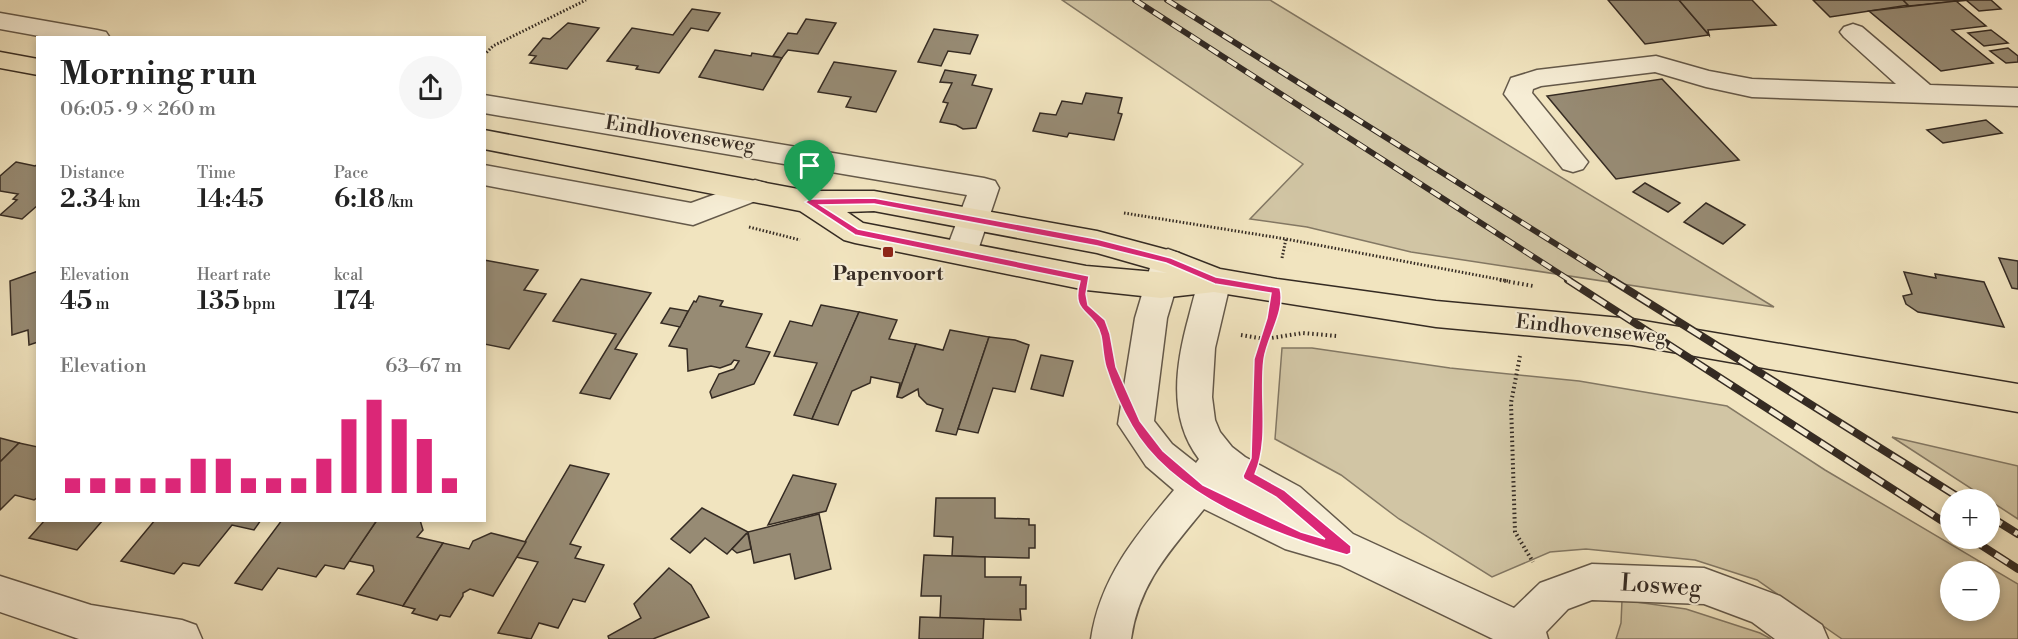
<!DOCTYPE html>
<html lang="en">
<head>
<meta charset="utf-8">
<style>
	body { margin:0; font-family:"Libre Bodoni",serif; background:#f6f6f6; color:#222; height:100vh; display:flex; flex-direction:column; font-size:22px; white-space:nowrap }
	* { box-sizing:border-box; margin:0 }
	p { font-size:20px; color:#767676 }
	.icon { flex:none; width:33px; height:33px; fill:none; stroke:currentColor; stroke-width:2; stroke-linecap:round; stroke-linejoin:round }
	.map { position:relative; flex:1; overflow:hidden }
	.drawer { position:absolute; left:36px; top:36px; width:450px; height:486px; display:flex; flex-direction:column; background:#fff; border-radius:0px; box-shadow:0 3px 9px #0003 }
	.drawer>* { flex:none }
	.tools { position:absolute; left:1940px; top:489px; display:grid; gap:12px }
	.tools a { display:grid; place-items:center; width:60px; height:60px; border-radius:50%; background:#fff; box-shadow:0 3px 9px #0003; font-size:30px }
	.pin { position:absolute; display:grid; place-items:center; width:51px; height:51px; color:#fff; margin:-62px -26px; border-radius:50% 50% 50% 0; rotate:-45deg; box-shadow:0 0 6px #0007 }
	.pin .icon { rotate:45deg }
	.round { display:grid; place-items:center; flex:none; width:63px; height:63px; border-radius:32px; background:#f6f6f6 }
	.summary { display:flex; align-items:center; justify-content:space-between; height:102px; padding:0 24px }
	h1 { font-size:33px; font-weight:600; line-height:45px }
	.metrics { display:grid; grid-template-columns:repeat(3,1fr); gap:9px; height:102px; padding:6px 24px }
	.metrics div { display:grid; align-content:center }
	.metrics b { font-size:26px; font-weight:600 }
	.metrics small { font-size:16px; font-weight:400 }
	.metrics p { font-size:16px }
	.chart { height:168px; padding:12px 24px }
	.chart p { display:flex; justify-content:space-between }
	.chart svg { width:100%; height:108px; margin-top:6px; stroke:#db2777; stroke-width:6 }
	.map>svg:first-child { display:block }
	.green { fill:#d1c5a4; stroke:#837864; stroke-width:1.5; fill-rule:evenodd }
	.building { fill:#978b74; stroke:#352b23; stroke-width:1.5 }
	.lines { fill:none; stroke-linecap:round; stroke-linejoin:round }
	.minor-casing { stroke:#64594a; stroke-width:3 }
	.major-casing { stroke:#352b23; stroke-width:3 }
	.path-far1 { stroke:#352b23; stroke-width:3; stroke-dasharray:1.5 2; stroke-linecap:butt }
	.path { stroke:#352b23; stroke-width:4; stroke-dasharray:1.5 3; stroke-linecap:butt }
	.minor { fill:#f6edd5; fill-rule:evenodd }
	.major { fill:#f1e4bf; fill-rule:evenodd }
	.rail-far1-casing { stroke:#352b23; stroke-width:6 }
	.rail-casing { stroke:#352b23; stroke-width:8 }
	.rail-far1 { stroke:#f6edd5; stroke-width:4; stroke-dasharray:11; stroke-linecap:butt }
	.rail { stroke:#f6edd5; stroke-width:5; stroke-dasharray:15; stroke-linecap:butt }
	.route { fill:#db2777; stroke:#fff; stroke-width:1.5; fill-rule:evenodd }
	.poi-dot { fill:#8f2418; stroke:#f6edd5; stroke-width:2 }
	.labels { text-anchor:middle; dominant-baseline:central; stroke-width:4.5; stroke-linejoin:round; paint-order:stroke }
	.street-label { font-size:20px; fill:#352b23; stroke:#f6edd5 }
	.poi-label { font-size:20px; font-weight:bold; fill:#352b23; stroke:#f6edd5 }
	.near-street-label { font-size:24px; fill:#352b23; stroke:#f6edd5 }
</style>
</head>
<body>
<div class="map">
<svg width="2018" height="639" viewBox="0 0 2018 639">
	<rect width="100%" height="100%" fill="#f1e4bf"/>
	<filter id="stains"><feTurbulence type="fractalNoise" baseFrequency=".00333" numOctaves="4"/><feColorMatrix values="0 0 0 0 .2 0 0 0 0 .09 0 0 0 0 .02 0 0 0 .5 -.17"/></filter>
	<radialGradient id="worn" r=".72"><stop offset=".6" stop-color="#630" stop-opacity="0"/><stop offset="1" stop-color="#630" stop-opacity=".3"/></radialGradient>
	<!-- green -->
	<g class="green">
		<path d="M1062,0H1270L1774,307L1411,252L1307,227L1250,219L1303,164Z"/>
		<path d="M1282,348H1312L1450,368L1579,381L1727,406L1825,470L2018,584V639H1842L1757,580L1695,560L1586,549L1550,552L1492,577L1399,519L1341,475L1275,439ZM1950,572H1989V610H1950Z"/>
		<path d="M1892,437L2018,466V519Z"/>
		<path d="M1622,600L1686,609L1760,633L1771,639H1616L1621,623Z"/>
	</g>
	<!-- building -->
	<g class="building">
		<path d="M1608,0H1679L1709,35L1645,44Z"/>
		<path d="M1679,0H1752L1776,25L1708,30L1709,35Z"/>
		<path d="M1813,0H1903L1909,5L1830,17Z"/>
		<path d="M1903,0H1970L1909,6Z"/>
		<path d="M1966,0H1991L2001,9L1979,11Z"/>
		<path d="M1956,1L1986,26L1952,30L1993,63L1941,71L1869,11Z"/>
		<path d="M692,9L720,13L708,31L691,28L659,73L636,69L638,66L607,61L632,28L673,35Z"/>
		<path d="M806,19L836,23L818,54L788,50L782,58L773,56L788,33L797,34Z"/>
		<path d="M568,23L599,28L567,69L530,63L536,56L529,55L543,38L550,39Z"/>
		<path d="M934,29L978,35L970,54L948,51L941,66L918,62Z"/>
		<path d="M1991,30L2008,43L1984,46L1968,33Z"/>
		<path d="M2008,48L2018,56V62L2006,63L1990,51Z"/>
		<path d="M715,50L751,56L752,53L782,58L763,90L699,77Z"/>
		<path d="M834,62L896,71L876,112L846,107L851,97L818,92Z"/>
		<path d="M945,70L976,75L972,85L992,89L976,128L963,129L956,125L940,122L948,103L943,102L952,83L940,82Z"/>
		<path d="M1662,79L1739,160L1616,179L1547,96Z"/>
		<path d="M1086,93L1122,98L1118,113L1122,114L1114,140L1069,133L1067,137L1033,131L1040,113L1056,115L1062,101L1082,104Z"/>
		<path d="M1986,120L2002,133L1943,143L1927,130Z"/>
		<path d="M16,162L35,166L38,164V205L22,219L0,215L17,200L13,199L18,194L0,191V176Z"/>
		<path d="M1645,183L1680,203L1668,212L1633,192Z"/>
		<path d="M1706,203L1745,225L1723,244L1684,222Z"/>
		<path d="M1999,258L2018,261V289L2012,288Z"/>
		<path d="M484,260L538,270L524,290L546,294L509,349L484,344Z"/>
		<path d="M38,271V342L29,345L28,330L12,335L10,281Z"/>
		<path d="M1904,272L1936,278L1935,274L1984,282L2004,327L1918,312L1906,304L1903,296L1912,294Z"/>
		<path d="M581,279L651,293L615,349L637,354L610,399L580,393L616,334L553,321Z"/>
		<path d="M699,296L723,301L720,306L762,314L746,347L770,352L754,384L712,398L710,392L719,374L734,369L739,361L734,360L731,364L720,368L711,366L688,371L687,349L669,346L694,301L696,302Z"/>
		<path d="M821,305L859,312L812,419L794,415L817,363L774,356L790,321L812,326Z"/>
		<path d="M670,308L688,311L680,327L661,323Z"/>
		<path d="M859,312L897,320L889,339L916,344L897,397L900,383L871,377L870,383L852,391L838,425L812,419Z"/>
		<path d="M950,330L989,337L956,435L936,431L943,409L927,404L919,396L918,389L902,398L897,397L916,344L943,350Z"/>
		<path d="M989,337L1015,340L1029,345L1015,392L993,388L978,433L958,429Z"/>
		<path d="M1041,355L1073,361L1063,396L1031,389Z"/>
		<path d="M0,438L19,443L0,462Z"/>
		<path d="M19,443L38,447V497L34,500L15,495L0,510V462Z"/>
		<path d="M570,465L609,474L570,544L581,547L575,558L604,565L585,602L573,599L558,628L539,623L531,639L498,633L538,562L516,557Z"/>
		<path d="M793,475L836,484L826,511L768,525Z"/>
		<path d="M936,498H995V518L1029,519V525H1035V548H1029V558L952,556L953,537L934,536Z"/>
		<path d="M702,508L748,532L727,554L705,538L690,553L671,539Z"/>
		<path d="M819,514L831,569L795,579L790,554L754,563L748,532Z"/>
		<path d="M45,520H103L77,550L29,538Z"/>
		<path d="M155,520H261L254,530L232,525L199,566L183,563L174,574L121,561Z"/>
		<path d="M377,520H420L423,530L417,537L443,543L403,606L357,594L374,571L373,566L349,561Z"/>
		<path d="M377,520L344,569L325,565L316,577L278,568L262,590L235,583L282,520Z"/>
		<path d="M491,533L526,542L493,596L470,589L463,593V596L450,617L440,615L437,620L412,613L415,609L403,606L443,543L469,549L473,541Z"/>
		<path d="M746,534H748L751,549L737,553L732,549Z"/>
		<path d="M924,555L985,557V577H1021L1020,585H1026V609H1020L1021,620L940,618L941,596H921Z"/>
		<path d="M669,568L691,585L709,617L653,639H609L608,636L641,618L634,604Z"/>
		<path d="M920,617L984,619L983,639H919Z"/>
	</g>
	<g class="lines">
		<!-- minor casing -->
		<g class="minor-casing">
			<g id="minor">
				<path d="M0,13L97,30L106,32L110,38H50L0,29Z"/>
				<path d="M1853,24L1862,27L1930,85L2018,88V106L1752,97L1706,87L1655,72L1541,86L1533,89L1532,93L1588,162L1583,169L1573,172L1563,169L1504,94L1511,78L1537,70L1656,56L1709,71L1752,79L1896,84L1844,37L1840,32L1844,27Z"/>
				<path d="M484,95L984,178L995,181L999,188L977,253L972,261L961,264L950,261L945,253L967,195L484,113Z"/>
				<path d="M484,165L691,203L755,180L766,183L770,190L766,197L693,225L484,185Z"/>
				<path d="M1168,249L1179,253L1184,261L1167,318L1154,421L1172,444L1196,463L1199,459C1167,417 1176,363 1189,316C1193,301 1196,285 1204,272L1215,268L1226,272L1231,280L1215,348L1212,397L1215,420L1220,432L1232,447L1245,457L1300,487L1353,534L1514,608L1540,583L1592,564L1704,568L1780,596L1822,625L1828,639H1775L1752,622L1704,604L1592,600L1568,609L1546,632L1548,639H1493L1340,565L1285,549L1204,509C1170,551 1139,583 1131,639H1091C1100,578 1136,535 1174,490L1146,466L1118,424L1135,318L1152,261L1157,253Z"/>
				<path d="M0,576L91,605L182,620L196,625L202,639H79L0,612Z"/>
			</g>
		</g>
		<!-- major casing -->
		<g class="major-casing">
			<g id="major">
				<path d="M0,52L38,59V75L0,68Z"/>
				<path d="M484,130L809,191H874L1097,231L1179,253L1220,269L1277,279L1436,301L1632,319L2018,384V412L1632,345L1436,327L1214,292L1161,298L1086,290L855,243L844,240L800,211L484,149ZM874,211L1097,253L1167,273L1086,266L863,223L847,212Z"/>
			</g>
		</g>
		<!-- path-far1 -->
		<g class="path-far1">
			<path d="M484,55L493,46L586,0"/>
			<path d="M1124,213L1286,239L1508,281"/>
			<path d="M749,227L800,240"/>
			<path d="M1282,258L1286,239"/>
		</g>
		<!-- path -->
		<g class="path">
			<path d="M1500,280L1533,286"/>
			<path d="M1093,314L1100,320L1107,344"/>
			<path d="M1241,335L1265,339L1303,333L1337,336"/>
			<path d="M1520,356L1511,403L1515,532L1533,562"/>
			<path d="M1257,438L1259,359L1271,321"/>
		</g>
		<!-- minor -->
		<use href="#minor" class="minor"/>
		<!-- major -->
		<use href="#major" class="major"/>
		<!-- rail-far1 casing -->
		<g class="rail-far1-casing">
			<g id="rail-far1">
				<path d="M1135,0L1571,281"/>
				<path d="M1167,0L1615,281"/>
			</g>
		</g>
		<!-- rail casing -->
		<g class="rail-casing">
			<g id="rail">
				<path d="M1568,280L1950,526"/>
				<path d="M1612,280L1963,500"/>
				<path d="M1989,516L2018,534"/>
				<path d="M1970,538L2018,569"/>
			</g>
		</g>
		<!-- rail-far1 -->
		<use href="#rail-far1" class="rail-far1"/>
		<!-- rail -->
		<use href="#rail" class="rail"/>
	</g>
	<!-- route -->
	<path class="route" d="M874,198L1097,239L1171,258L1216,277L1280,288C1286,311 1267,337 1264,359C1259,397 1270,438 1255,474L1284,490L1351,546V553L1347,555C1274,535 1171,495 1132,426C1122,409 1112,386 1106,367C1103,357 1103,346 1101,336C1094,308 1070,316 1080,281L855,235L805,202L810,199ZM874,204L1097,246L1166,263L1215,284L1271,293L1267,318L1254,359L1251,458L1243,476L1244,479L1276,497L1325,539L1301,532L1203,485L1163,451L1140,421L1116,367L1110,334L1105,320L1088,305L1086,294L1089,276L858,229L820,205Z"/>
	<!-- markers -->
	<rect class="poi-dot" x="882" y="246" width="12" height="12" rx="3"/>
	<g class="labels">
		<!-- street labels -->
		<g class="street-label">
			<text transform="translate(680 135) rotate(9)">Eindhovenseweg</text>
			<text transform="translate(1591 330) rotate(6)">Eindhovenseweg</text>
		</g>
		<!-- poi labels -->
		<g class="poi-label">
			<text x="888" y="274">Papenvoort</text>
		</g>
		<!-- near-street labels -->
		<g class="near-street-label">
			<text transform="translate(1661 586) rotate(4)">Losweg</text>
		</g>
	</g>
	<rect width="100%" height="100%" filter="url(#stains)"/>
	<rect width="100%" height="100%" fill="url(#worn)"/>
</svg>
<div class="tools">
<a>+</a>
<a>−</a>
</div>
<div class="pin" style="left:810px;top:202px;background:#1e9e55"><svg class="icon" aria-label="arrive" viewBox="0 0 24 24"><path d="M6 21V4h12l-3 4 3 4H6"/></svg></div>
<section class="drawer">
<div class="summary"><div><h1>Morning run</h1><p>06:05 · 9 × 260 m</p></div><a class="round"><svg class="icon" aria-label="share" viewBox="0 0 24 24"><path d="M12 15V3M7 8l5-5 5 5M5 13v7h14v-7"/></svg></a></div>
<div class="metrics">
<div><p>Distance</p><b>2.34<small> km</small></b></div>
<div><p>Time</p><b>14:45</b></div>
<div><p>Pace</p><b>6:18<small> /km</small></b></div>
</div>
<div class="metrics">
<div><p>Elevation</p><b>45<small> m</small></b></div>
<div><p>Heart rate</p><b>135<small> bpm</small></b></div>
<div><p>kcal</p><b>174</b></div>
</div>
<div class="chart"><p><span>Elevation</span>63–67 m</p>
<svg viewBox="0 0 160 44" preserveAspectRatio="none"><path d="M5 44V38M15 44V38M25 44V38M35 44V38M45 44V38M55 44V30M65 44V30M75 44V38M85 44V38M95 44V38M105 44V30M115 44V14M125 44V6M135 44V14M145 44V22M155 44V38"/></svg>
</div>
</section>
</div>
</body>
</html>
